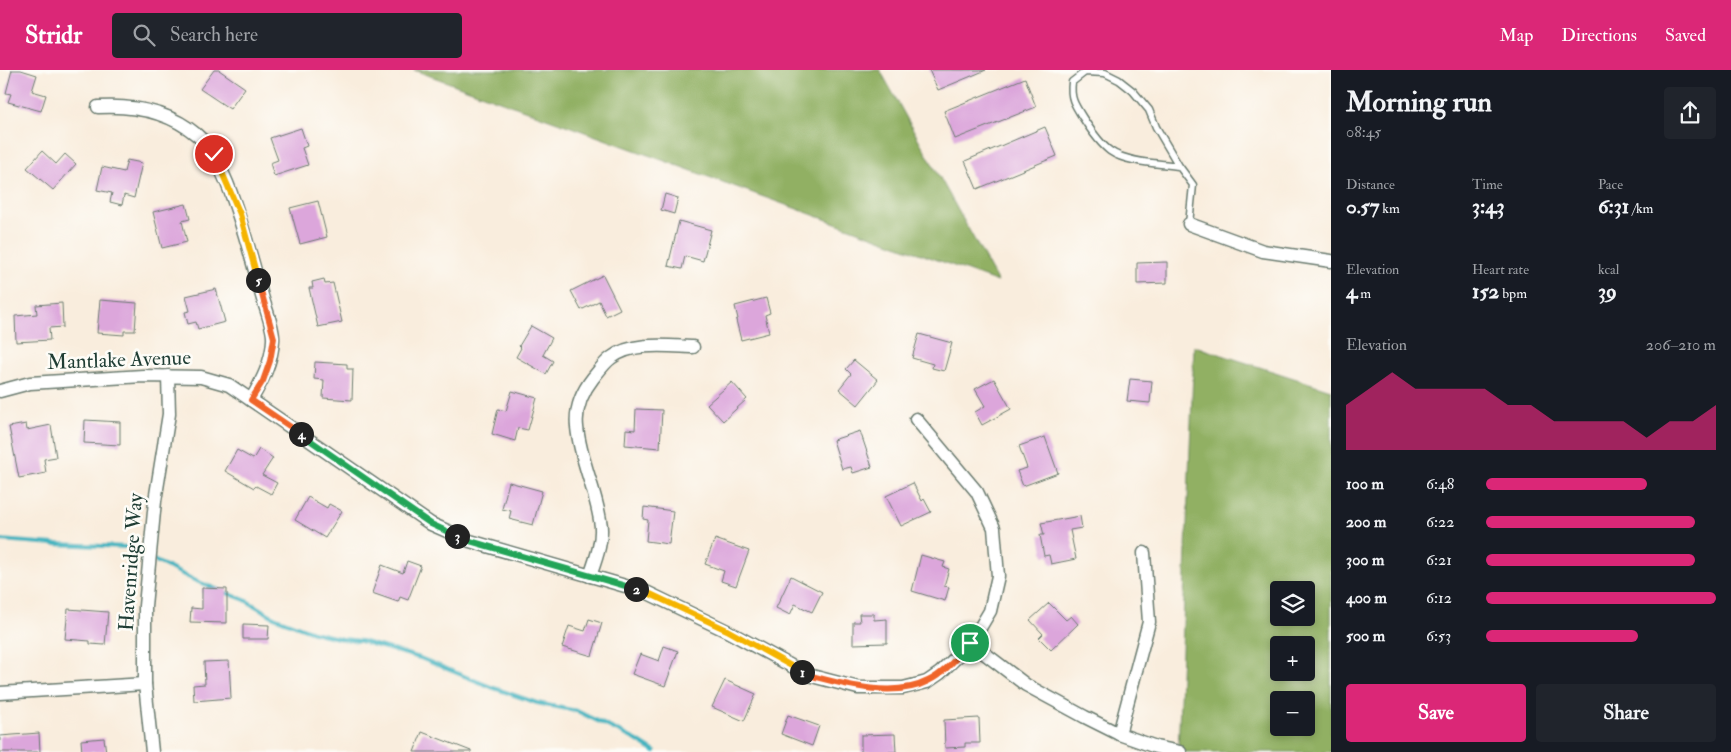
<!DOCTYPE html>
<html lang="en">
<head>
<meta charset="utf-8">
<style>
	body { margin:0; font-family:"IM FELL Double Pica",serif; background:#20242c; color:#f1f3f6; height:100vh; display:flex; flex-direction:column; font-size:19px; white-space:nowrap }
	* { box-sizing:border-box; margin:0 }
	p { font-size:16px; color:#9ea1a6 }
	.icon { flex:none; width:28px; height:28px; fill:none; stroke:currentColor; stroke-width:2; stroke-linecap:round; stroke-linejoin:round }
	.map { position:relative; flex:1; overflow:hidden }
	.panel { display:flex; flex-direction:column; background:#171b24; width:400px }
	.panel>* { flex:none }
	.controls { position:absolute; left:1270px; top:511px; display:grid; gap:10px }
	.controls a { display:grid; place-items:center; width:45px; height:45px; border-radius:5px; background:#171b24; box-shadow:0 2px 8px #0003; font-size:25px }
	.pin { position:absolute; display:grid; place-items:center; width:42px; height:42px; color:#fff; margin:-21px; border:2px solid #fff; border-radius:50%; box-shadow:0 1px 5px #0007 }
	.km { position:absolute; width:25px; height:25px; margin:-12px; border-radius:50%; background:#222; color:#fff; font-size:14px; line-height:25px; text-align:center }
	.round { display:grid; place-items:center; flex:none; width:52px; height:52px; border-radius:5px; background:#20242c }
	.overview { display:flex; align-items:center; justify-content:space-between; height:85px; padding:0 15px }
	h1 { font-size:28px; font-weight:700; line-height:38px }
	.metrics { display:grid; grid-template-columns:repeat(3,1fr); gap:8px; height:85px; padding:5px 15px }
	.metrics div { display:grid; align-content:center }
	.metrics b { font-size:21px; font-weight:700 }
	.metrics small { font-size:14px; font-weight:400 }
	.metrics p { font-size:14px }
	.chart { height:140px; padding:10px 15px }
	.chart p { display:flex; justify-content:space-between }
	.chart svg { width:100%; height:90px; margin-top:5px; fill:#db2777; opacity:.7 }
	.action { display:flex; gap:10px; margin-top:auto; padding:10px 15px }
	.action a { flex:1; height:58px; border-radius:5px; background:#db2777; color:#fff; font-size:20px; font-weight:700; line-height:58px; text-align:center }
	.action a+a { background:#20242c; color:#f1f3f6 }
	ul { padding:0 15px; list-style:none; font-size:16px }
	li { display:grid; grid-template-columns:80px 60px 1fr; align-items:center; height:38px }
	li i { height:12px; border-radius:6px; background:#db2777 }
	header { display:flex; align-items:center; gap:30px; box-sizing:border-box; height:70px; padding:0 25px; background:#db2777; color:#fff }
	header strong { font-size:24px }
	nav { display:flex; gap:28px; margin-inline-start:auto; font-size:18px }
	.search { width:350px; height:45px; background:#20242c; display:flex; align-items:center; gap:12px; box-sizing:border-box; padding:0 18px; border-radius:5px; color:#9ea1a6; font-size:19px }
	main { display:flex; flex:1; min-height:0 }
	.map>svg:first-child { display:block }
	.forest { fill:#91b063; stroke:#58764c; fill-rule:evenodd }
	.lines { fill:none; stroke-linecap:round; stroke-linejoin:round }
	.stream { stroke:#45b4c0; stroke-width:4 }
	.building { fill:#dca6db }
	.service-casing { stroke:#6b7b6f; stroke-width:9 }
	.minor-casing { stroke:#6b7b6f; stroke-width:15 }
	.service { stroke:#fff; stroke-width:6 }
	.minor { stroke:#fff; stroke-width:12 }
	.split-1-casing { stroke:#fff; stroke-width:10 }
	.split-2-casing { stroke:#fff; stroke-width:10 }
	.split-3-casing { stroke:#fff; stroke-width:10 }
	.split-4-casing { stroke:#fff; stroke-width:10 }
	.split-5-casing { stroke:#fff; stroke-width:10 }
	.split-6-casing { stroke:#fff; stroke-width:10 }
	.split-1 { stroke:#f0652b; stroke-width:6 }
	.split-2 { stroke:#f5b400; stroke-width:6 }
	.split-3 { stroke:#22a559; stroke-width:6 }
	.split-4 { stroke:#22a559; stroke-width:6 }
	.split-5 { stroke:#f0652b; stroke-width:6 }
	.split-6 { stroke:#f5b400; stroke-width:6 }
	.labels { text-anchor:middle; dominant-baseline:central; stroke-width:5; stroke-linejoin:round; paint-order:stroke }
	.street-label { font-size:21px; fill:#1f3d34; stroke:#fdfcf7 }
</style>
</head>
<body>
<header>
<strong>Stridr</strong>
<div class="search"><svg class="icon" aria-label="search" viewBox="0 0 24 24"><circle cx="10" cy="10" r="6"/><path d="M15 15l6 6"/></svg>Search here</div>
<nav><a>Map</a><a>Directions</a><a>Saved</a></nav>
</header>
<main>
<div class="map">
<svg width="1331" height="682" viewBox="0 0 1331 682">
	<rect width="100%" height="100%" fill="#fdfcf7"/>
	<filter id="ink" filterUnits="userSpaceOnUse"><feTurbulence type="fractalNoise" baseFrequency=".02" numOctaves="2"/><feDisplacementMap in="SourceGraphic" scale="10" xChannelSelector="R" yChannelSelector="G"/><feConvolveMatrix kernelMatrix="1 2 1 2 8 2 1 2 1" color-interpolation-filters="sRGB"/></filter>
	<filter id="wash" filterUnits="userSpaceOnUse"><feTurbulence type="fractalNoise" baseFrequency=".0096" numOctaves="4" result="noise"/><feDisplacementMap in="SourceGraphic" scale="20" xChannelSelector="R" yChannelSelector="G"/><feGaussianBlur stdDeviation="1.12" result="paint"/><feColorMatrix in="noise" values="0 0 0 0 0 0 0 0 0 0 0 0 0 0 0 0 0 1.4 0 .05"/><feComposite in="paint" operator="in"/></filter>
	<g filter="url(#wash)">
		<rect width="100%" height="100%" fill="#f9eddd"/>
		<!-- forest -->
		<g class="forest">
			<path d="M414,0H880L998,212Z"/>
			<path d="M1194,276L1331,320V682H1178ZM1279,520H1306V548H1279ZM1279,575H1306V602H1279ZM1279,630H1306V658H1279Z"/>
		</g>
		<g class="lines">
			<!-- stream -->
			<path class="stream" d="M0,470L54,474L127,477L196,511L245,530L274,547L313,562L342,569L361,571L420,588L491,617L537,633L577,641L636,670L655,682"/>
		</g>
		<g id="blocks">
			<!-- building -->
			<g class="building">
				<path d="M12,0H21L37,5L32,21L46,25L41,41L8,32L11,24L6,23Z"/>
				<path d="M214,0H219L245,18L230,39L200,19Z"/>
				<path d="M929,0H986L938,20Z"/>
				<path d="M1025,8L1036,37L955,69L944,41Z"/>
				<path d="M1045,57L1057,86L977,119L965,91Z"/>
				<path d="M301,58L307,76L302,78L308,95L274,106L270,93L278,90L270,68Z"/>
				<path d="M42,81L56,94L65,84L76,94L53,120L27,98Z"/>
				<path d="M127,90L142,93L134,128L124,125L122,135L110,132L112,123L97,120L102,97L124,102Z"/>
				<path d="M665,124L678,128L674,144L661,140Z"/>
				<path d="M318,131L327,167L300,174L290,138Z"/>
				<path d="M186,134L190,149L182,151L187,172L162,178L153,142Z"/>
				<path d="M679,151L711,160L703,191L685,186L682,199L668,196Z"/>
				<path d="M1167,192V213L1137,214V193Z"/>
				<path d="M603,205L620,239L606,246L599,231L581,240L571,221Z"/>
				<path d="M324,209L325,214L333,213L342,252L318,257L309,218H313L312,212Z"/>
				<path d="M216,219L225,252L198,259L196,252L188,254L185,242L190,241L186,226Z"/>
				<path d="M766,228L770,243L765,245L769,263L741,270L736,250L738,249L735,236Z"/>
				<path d="M100,230L137,233L135,261H124V265L97,263Z"/>
				<path d="M62,233L63,257L49,258L50,270L16,272L15,246L37,244L36,235Z"/>
				<path d="M531,256L552,268L543,285L553,291L546,304L516,287L521,278L519,276Z"/>
				<path d="M919,264L952,273L944,301L932,298L933,294L912,288Z"/>
				<path d="M854,290L878,310L858,335L839,319L851,304L846,299Z"/>
				<path d="M315,292L347,294V299H353L352,330L323,328L324,310L314,309Z"/>
				<path d="M994,309L1011,339L982,355L975,342L985,336L975,319Z"/>
				<path d="M1130,309L1152,311L1150,333L1127,331Z"/>
				<path d="M732,312L747,329L723,351L707,334Z"/>
				<path d="M512,321L537,328L528,360L518,358L515,371L492,364L498,339L506,341Z"/>
				<path d="M636,339L662,340L660,378L625,375L626,359L635,360Z"/>
				<path d="M85,350L120,352V375L84,373Z"/>
				<path d="M26,354L27,360L51,355L56,387L44,389L46,403L19,408L9,357Z"/>
				<path d="M860,361L872,397L853,403L851,397L842,399L833,370Z"/>
				<path d="M1045,367L1058,403L1023,416L1017,401L1027,398L1019,376Z"/>
				<path d="M259,379L273,388L262,405L277,413L271,424L256,416L254,418L225,401L237,380L253,389Z"/>
				<path d="M509,412L542,421L533,455L509,449L511,441L502,439Z"/>
				<path d="M913,413L922,431L924,429L931,442L901,456L886,426Z"/>
				<path d="M308,427L327,438L329,434L342,441L325,468L295,450Z"/>
				<path d="M644,437L673,441L669,474L646,471L648,450L643,449Z"/>
				<path d="M1080,446L1082,458L1070,460L1076,489L1051,494L1049,485L1044,486L1040,465H1044L1041,453Z"/>
				<path d="M715,469L749,481L736,516L721,511L724,501L705,494Z"/>
				<path d="M921,485L945,492L943,497L949,499L944,516L949,517L945,531L912,521Z"/>
				<path d="M407,491L421,496L408,530L400,527L398,532L372,523L382,495L403,503Z"/>
				<path d="M791,506L822,522L812,542L795,534L790,545L776,538Z"/>
				<path d="M202,518L227,519V553L190,552L191,538L202,539Z"/>
				<path d="M1049,533L1066,550L1071,546L1078,554L1051,580L1039,568L1043,564L1030,550Z"/>
				<path d="M68,539L108,542L105,575L90,574V571L65,569Z"/>
				<path d="M859,544H874V550L887,549V573L853,574V552H860Z"/>
				<path d="M589,549L602,553L592,586L562,577L569,556L585,561Z"/>
				<path d="M243,554L269,555L268,569H243Z"/>
				<path d="M664,576L678,581L665,616L632,604L640,584L659,591Z"/>
				<path d="M229,591L231,628L194,631L193,615L205,614L204,592Z"/>
				<path d="M725,610L756,624L744,651L712,637Z"/>
				<path d="M788,645L819,656L812,676L781,664Z"/>
				<path d="M979,648L980,673H965V677L945,678L944,650Z"/>
				<path d="M422,662L471,681V682H414Z"/>
				<path d="M39,663L40,682H0V666Z"/>
				<path d="M895,664L896,682H861V665Z"/>
				<path d="M104,668L106,682H82L81,670Z"/>
			</g>
		</g>
	</g>
	<g filter="url(#ink)">
		<use href="#blocks" fill-opacity="0" stroke="#6b7b6f" stroke-width="1"/>
		<g class="lines">
			<!-- service casing -->
			<g class="service-casing">
				<path id="service" d="M1179,96L1156,57L1149,40L1133,21L1119,10L1105,3L1085,2L1072,12C1070,28 1074,34 1083,48C1090,59 1099,73 1110,81C1127,93 1159,93 1179,96L1193,115L1189,154"/>
			</g>
			<!-- minor casing -->
			<g class="minor-casing">
				<g id="minor">
					<path d="M98,37C134,35 169,41 197,65C213,79 219,95 227,113C242,150 251,187 262,226C265,237 274,258 273,270C272,292 262,311 251,330"/>
					<path d="M1189,154L1263,181L1331,191"/>
					<path d="M0,321L30,313L143,306L201,307L229,315L251,330L431,454L470,471L646,522L727,561L808,605L858,618H903L927,612L940,603L971,573L990,541L998,506L994,458L977,422L916,349"/>
					<path d="M590,506C596,489 604,468 600,450C595,418 580,389 577,357C575,338 582,322 593,308C599,301 604,293 611,288C632,271 668,276 693,277"/>
					<path d="M971,573L1026,615L1085,647L1119,664L1156,677L1180,682"/>
					<path d="M0,623L145,614"/>
					<path d="M1119,664L1149,552L1144,483"/>
					<path d="M152,682L145,614V536L155,431L169,344L168,306"/>
				</g>
			</g>
			<!-- service -->
			<use href="#service" class="service"/>
			<!-- minor -->
			<use href="#minor" class="minor"/>
		</g>
	</g>
	<g class="lines" filter="url(#ink)">
		<!-- split-1 casing -->
		<g class="split-1-casing">
			<path id="split-1" d="M802,602L808,605C842,614 894,629 928,611C945,603 958,586 970,573"/>
		</g>
		<!-- split-2 casing -->
		<g class="split-2-casing">
			<path id="split-2" d="M636,519L646,522L727,560L802,602"/>
		</g>
		<!-- split-3 casing -->
		<g class="split-3-casing">
			<path id="split-3" d="M457,466L470,471L636,519"/>
		</g>
		<!-- split-4 casing -->
		<g class="split-4-casing">
			<path id="split-4" d="M301,364L431,454L457,466"/>
		</g>
		<!-- split-5 casing -->
		<g class="split-5-casing">
			<path id="split-5" d="M258,210L274,268L270,291L263,311L251,330L301,364"/>
		</g>
		<!-- split-6 casing -->
		<g class="split-6-casing">
			<path id="split-6" d="M214,84L240,144L258,210"/>
		</g>
		<!-- split-1 -->
		<use href="#split-1" class="split-1"/>
		<!-- split-2 -->
		<use href="#split-2" class="split-2"/>
		<!-- split-3 -->
		<use href="#split-3" class="split-3"/>
		<!-- split-4 -->
		<use href="#split-4" class="split-4"/>
		<!-- split-5 -->
		<use href="#split-5" class="split-5"/>
		<!-- split-6 -->
		<use href="#split-6" class="split-6"/>
	</g>
	<g class="labels">
		<!-- street labels -->
		<g class="street-label">
			<text transform="translate(119 290) rotate(-2)">Mantlake Avenue</text>
			<text transform="translate(131 492) rotate(-86)">Havenridge Way</text>
		</g>
	</g>
</svg>
<div class="controls">
<a><svg class="icon" aria-label="layers" viewBox="0 0 24 24"><path d="M12 4l9 5-9 5-9-5zM3 14l9 5 9-5"/></svg></a>
<a>+</a>
<a>−</a>
</div>
<div class="pin" style="left:970px;top:573px;background:#1e9e55"><svg class="icon" aria-label="arrive" viewBox="0 0 24 24"><path d="M6 21V4h12l-3 4 3 4H6"/></svg></div>
<div class="pin" style="left:214px;top:84px;background:#d93025"><svg class="icon" aria-label="check" viewBox="0 0 24 24"><path d="M5 12l5 5 9-10"/></svg></div>
<b class="km" style="left:802px;top:602px">1</b>
<b class="km" style="left:636px;top:519px">2</b>
<b class="km" style="left:457px;top:466px">3</b>
<b class="km" style="left:301px;top:364px">4</b>
<b class="km" style="left:258px;top:210px">5</b>
</div>
<section class="panel">
<div class="overview"><div><h1>Morning run</h1><p>08:45</p></div><a class="round"><svg class="icon" aria-label="share" viewBox="0 0 24 24"><path d="M12 15V3M7 8l5-5 5 5M5 13v7h14v-7"/></svg></a></div>
<div class="metrics">
<div><p>Distance</p><b>0.57<small> km</small></b></div>
<div><p>Time</p><b>3:43</b></div>
<div><p>Pace</p><b>6:31<small> /km</small></b></div>
</div>
<div class="metrics">
<div><p>Elevation</p><b>4<small> m</small></b></div>
<div><p>Heart rate</p><b>152<small> bpm</small></b></div>
<div><p>kcal</p><b>39</b></div>
</div>
<div class="chart"><p><span>Elevation</span>206–210 m</p>
<svg viewBox="0 0 160 44" preserveAspectRatio="none"><path d="M0 44V22L10 14L20 6L30 14L40 14L50 14L60 14L70 22L80 22L90 30L100 30L110 30L120 30L130 38L140 30L150 30L160 22V44z"/></svg>
</div>
<ul>
<li><b>100 m</b>6:48<i style="width:70%"></i></li>
<li><b>200 m</b>6:22<i style="width:91%"></i></li>
<li><b>300 m</b>6:21<i style="width:91%"></i></li>
<li><b>400 m</b>6:12<i style="width:100%"></i></li>
<li><b>500 m</b>6:53<i style="width:66%"></i></li>
</ul>
<div class="action"><a>Save</a><a>Share</a></div>
</section>
</main>
</body>
</html>
